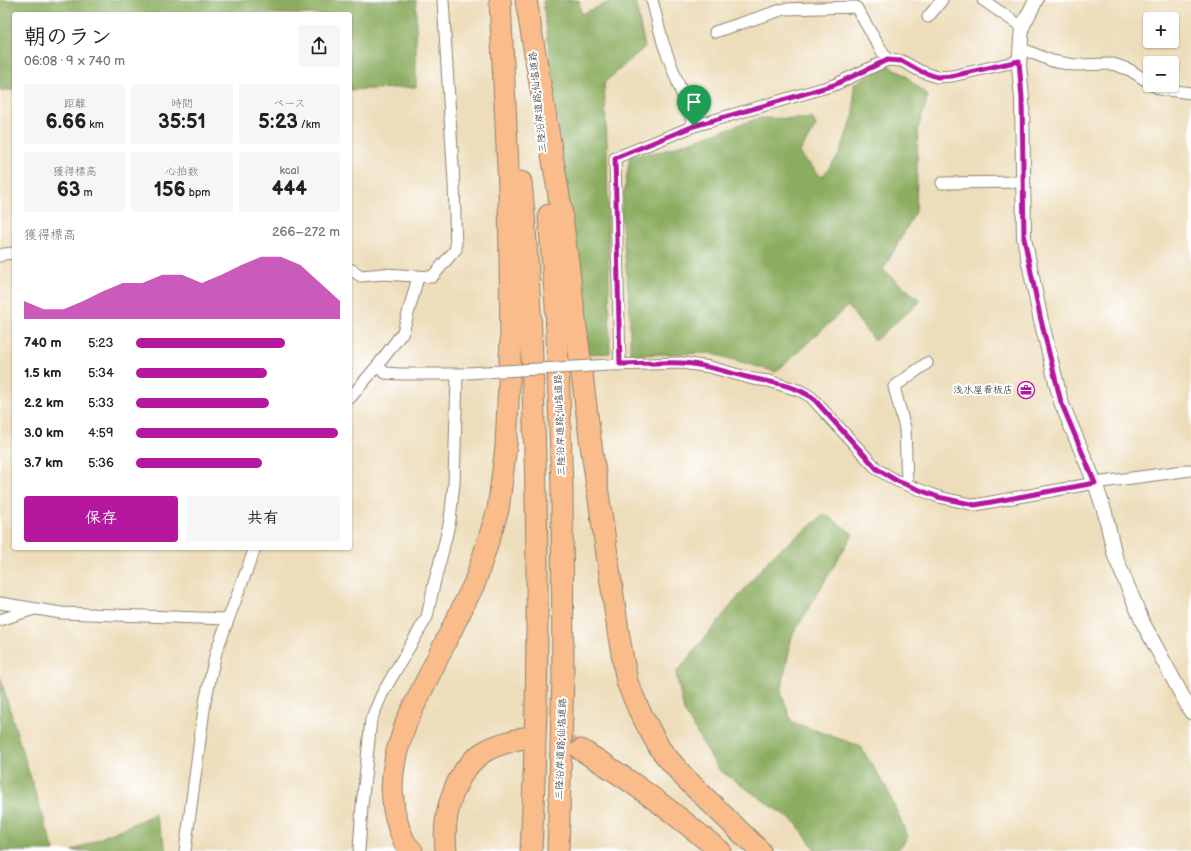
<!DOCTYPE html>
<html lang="ja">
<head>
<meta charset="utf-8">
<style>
	body { margin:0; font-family:"Balsamiq Sans","Klee One",sans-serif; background:#f6f6f6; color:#202124; height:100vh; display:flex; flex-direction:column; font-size:15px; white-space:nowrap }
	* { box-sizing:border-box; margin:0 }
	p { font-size:13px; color:#757577 }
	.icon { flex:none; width:22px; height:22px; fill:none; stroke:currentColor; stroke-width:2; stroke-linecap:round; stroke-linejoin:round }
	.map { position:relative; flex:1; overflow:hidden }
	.sheet { position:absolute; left:12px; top:12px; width:340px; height:538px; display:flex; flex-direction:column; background:#fff; border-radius:4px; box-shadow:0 1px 3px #0004 }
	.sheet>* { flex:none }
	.fabs { position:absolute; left:1143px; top:12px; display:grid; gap:8px }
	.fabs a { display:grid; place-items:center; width:36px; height:36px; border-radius:4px; background:#fff; box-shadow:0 1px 3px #0004; font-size:20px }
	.pin { position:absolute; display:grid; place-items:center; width:34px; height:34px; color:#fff; margin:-41px -17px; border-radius:50% 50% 50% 0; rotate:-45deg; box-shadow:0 0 4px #0007 }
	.pin .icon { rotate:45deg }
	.round { display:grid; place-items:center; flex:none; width:42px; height:42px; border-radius:4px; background:#f6f6f6 }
	.overview { display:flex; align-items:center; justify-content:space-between; height:68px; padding:0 12px }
	h1 { font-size:22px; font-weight:700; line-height:30px }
	.metrics { display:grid; grid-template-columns:repeat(3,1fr); gap:6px; height:68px; padding:4px 12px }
	.metrics div { display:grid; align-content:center; border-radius:4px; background:#f6f6f6; text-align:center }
	.metrics b { font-size:20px; font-weight:700 }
	.metrics small { font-size:11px; font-weight:400 }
	.metrics p { font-size:11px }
	.chart { height:112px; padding:8px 12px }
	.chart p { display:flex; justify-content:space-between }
	.chart svg { width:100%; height:72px; margin-top:4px; fill:#b5179e; opacity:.7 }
	.action { display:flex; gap:8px; margin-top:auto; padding:8px 12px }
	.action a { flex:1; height:46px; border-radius:4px; background:#b5179e; color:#fff; font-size:16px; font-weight:700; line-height:46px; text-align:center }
	.action a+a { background:#f6f6f6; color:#202124 }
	ul { padding:0 12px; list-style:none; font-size:13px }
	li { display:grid; grid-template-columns:64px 48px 1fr; align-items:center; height:30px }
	li i { height:10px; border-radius:5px; background:#b5179e }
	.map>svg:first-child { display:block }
	.forest { fill:#8cad61; stroke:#5c6c46 }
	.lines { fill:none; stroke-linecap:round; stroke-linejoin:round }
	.motorway-tunnel { stroke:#c6b99d; stroke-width:21; stroke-dasharray:21 10; stroke-linecap:butt }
	.minor-casing { stroke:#8c8472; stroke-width:13 }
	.tertiary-casing { stroke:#8c8472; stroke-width:16 }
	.motorway-casing { stroke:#8c8472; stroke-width:23 }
	.minor { stroke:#fff; stroke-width:11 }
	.tertiary { stroke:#fff; stroke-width:14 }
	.motorway { stroke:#f9bc8a; stroke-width:21 }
	.minor-bridge-casing { stroke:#8c8472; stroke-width:13; stroke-linecap:butt }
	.minor-bridge { stroke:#fff; stroke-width:11 }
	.route-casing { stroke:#fff; stroke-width:8 }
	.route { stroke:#b5179e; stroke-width:5 }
	.labels { text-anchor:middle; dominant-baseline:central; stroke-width:4; stroke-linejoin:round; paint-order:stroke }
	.street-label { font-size:10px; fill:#2b2b2b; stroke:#fff }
	.poi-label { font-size:10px; fill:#2b2b2b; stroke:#fff; text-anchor:end }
</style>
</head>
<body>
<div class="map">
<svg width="1191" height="851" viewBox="0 0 1191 851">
	<rect width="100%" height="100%" fill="#fff"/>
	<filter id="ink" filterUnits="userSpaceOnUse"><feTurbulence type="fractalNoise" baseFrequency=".025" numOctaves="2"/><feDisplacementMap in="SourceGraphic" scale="8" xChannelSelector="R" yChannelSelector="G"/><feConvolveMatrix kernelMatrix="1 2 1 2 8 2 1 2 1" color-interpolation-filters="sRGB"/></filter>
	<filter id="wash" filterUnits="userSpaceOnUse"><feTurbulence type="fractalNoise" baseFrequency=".012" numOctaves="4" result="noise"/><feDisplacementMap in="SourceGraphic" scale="16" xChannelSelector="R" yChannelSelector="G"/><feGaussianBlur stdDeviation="0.9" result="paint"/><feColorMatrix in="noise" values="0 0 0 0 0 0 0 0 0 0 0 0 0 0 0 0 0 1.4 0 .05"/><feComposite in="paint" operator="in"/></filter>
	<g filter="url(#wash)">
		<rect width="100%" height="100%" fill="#edddba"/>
		<!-- forest -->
		<g class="forest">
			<path d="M0,0H416V87L350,90V14H14V90H0Z"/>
			<path d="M543,0H579L581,14L614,0H635L645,47L604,83L607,142L610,353L586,354Z"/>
			<path d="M888,65L905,75L928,96L918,129L916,211L883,270L921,301L874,341L848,306L776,372L710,353L630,355V311L621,211L630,156L663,151L759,118L813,119L816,126L799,153L822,177L839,155L854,114V84Z"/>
			<path d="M825,514L853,534L792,636L781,693L792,722L860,746L886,787L908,837L897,851H816L796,823L718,769L684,711L676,673L771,557Z"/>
			<path d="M0,676L20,744L54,851H0Z"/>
			<path d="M155,814L167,851H72Z"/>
		</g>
	</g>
	<g filter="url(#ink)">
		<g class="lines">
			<!-- motorway-tunnel -->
			<path class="motorway-tunnel" d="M523,738H542L579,749"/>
			<!-- minor casing -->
			<g class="minor-casing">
				<g id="minor">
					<path d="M652,0L663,43L694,126"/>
					<path d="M983,0L1022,27"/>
					<path d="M928,17L942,0"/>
					<path d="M1020,48L1052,61L1074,65L1113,64L1130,70L1150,83"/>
					<path d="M887,60L902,61L920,71L937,77L952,76L1019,61"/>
					<path d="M1153,85L1160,89L1191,93"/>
					<path d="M942,183L1024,182"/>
					<path d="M0,256L4,254L14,253"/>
					<path d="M350,269L361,276L383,274L432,277L456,249L454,183L443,0"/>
					<path d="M620,364L615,158L694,126L834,85L887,60L856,7L784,9L715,32"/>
					<path d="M378,365L403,332L418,277"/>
					<path d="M614,365L682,363L710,367L753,379L769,381L801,391L811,397L877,469L897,481L939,497L975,505L1095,483L1191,470"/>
					<path d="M350,398L378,365L385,373L400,374H463"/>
					<path d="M907,485L905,428L894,387L927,363"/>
					<path d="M0,603L61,613L227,619"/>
					<path d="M0,620L34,609"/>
					<path d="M185,851L205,702L216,652L255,548"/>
					<path d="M359,851L362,806L371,720L382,694L427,617L434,584L443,550L450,520L454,483L457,374"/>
				</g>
			</g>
			<!-- tertiary casing -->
			<g class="tertiary-casing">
				<path id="tertiary" d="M1036,0L1022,27L1019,66L1022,99L1024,238L1040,316L1061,402L1095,483L1105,513L1115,556L1143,623L1191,712"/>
			</g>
			<!-- motorway casing -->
			<g class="motorway-casing">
				<g id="motorway">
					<path d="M526,0L561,208L590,438L619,637L627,682L639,710L660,749L684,777L760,851"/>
					<path d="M521,182C529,263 532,343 534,424C539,566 538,709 531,851"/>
					<path d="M549,215L556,306L562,489L563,676L558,851"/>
					<path d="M581,750C632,780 675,814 720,851"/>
					<path d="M412,851L405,843L399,829L394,810L392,789L393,773L396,754L407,720L475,582L498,510L506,446L511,338L509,189L500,0"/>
					<path d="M446,851C442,815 454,769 487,750C498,744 511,741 523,738"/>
				</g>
			</g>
			<!-- minor -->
			<use href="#minor" class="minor"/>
			<!-- tertiary -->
			<use href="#tertiary" class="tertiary"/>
			<!-- motorway -->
			<use href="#motorway" class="motorway"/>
			<!-- minor-bridge casing -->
			<g class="minor-bridge-casing">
				<path id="minor-bridge" d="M467,373L610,365"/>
			</g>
			<!-- minor-bridge -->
			<use href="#minor-bridge" class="minor-bridge"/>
		</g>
	</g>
	<g class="lines" filter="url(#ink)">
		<!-- route casing -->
		<g class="route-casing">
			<path id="route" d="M887,60L902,61L920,71L937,77L952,76L1019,61L1022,98L1024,238L1040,316L1061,402L1095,483L975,505L938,497L897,481L877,469L812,397C791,384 773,383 751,378C728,373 705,364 682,363C661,362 641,364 620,364L615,158L694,126L834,85Z"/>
		</g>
		<!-- route -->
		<use href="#route" class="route"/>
	</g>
	<!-- icons -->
	<defs>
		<g id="office-ring" transform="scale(0.9)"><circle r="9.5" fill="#fff" stroke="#b5179e" stroke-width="1.5"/><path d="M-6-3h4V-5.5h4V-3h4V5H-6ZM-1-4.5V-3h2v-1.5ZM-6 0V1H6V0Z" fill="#b5179e"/></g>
	</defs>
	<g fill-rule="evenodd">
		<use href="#office-ring" x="1026" y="390"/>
	</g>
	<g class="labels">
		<!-- street labels -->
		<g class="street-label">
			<text transform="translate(538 102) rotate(-96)">三陸沿岸道路;仙塩道路</text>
			<text transform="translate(560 425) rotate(-92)">三陸沿岸道路;仙塩道路</text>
			<text transform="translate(561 749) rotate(-88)">三陸沿岸道路;仙塩道路</text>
		</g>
		<!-- poi labels -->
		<g class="poi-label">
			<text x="1013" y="390">浅水屋看板店</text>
		</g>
	</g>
</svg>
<div class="fabs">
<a>+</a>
<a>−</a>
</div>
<div class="pin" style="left:694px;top:126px;background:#1e9e55"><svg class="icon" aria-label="arrive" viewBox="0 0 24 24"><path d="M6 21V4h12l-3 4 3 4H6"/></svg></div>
<section class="sheet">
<div class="overview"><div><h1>朝のラン</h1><p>06:08 · 9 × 740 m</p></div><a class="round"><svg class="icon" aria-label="share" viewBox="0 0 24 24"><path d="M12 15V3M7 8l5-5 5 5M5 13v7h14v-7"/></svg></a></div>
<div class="metrics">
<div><p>距離</p><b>6.66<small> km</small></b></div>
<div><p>時間</p><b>35:51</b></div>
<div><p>ペース</p><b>5:23<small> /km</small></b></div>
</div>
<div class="metrics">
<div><p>獲得標高</p><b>63<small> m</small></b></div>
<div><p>心拍数</p><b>156<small> bpm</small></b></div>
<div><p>kcal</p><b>444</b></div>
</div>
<div class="chart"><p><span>獲得標高</span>266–272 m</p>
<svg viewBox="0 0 160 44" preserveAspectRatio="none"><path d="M0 44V33L10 38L20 38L30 33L40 27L50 22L60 22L70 17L80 17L90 22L100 17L110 11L120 6L130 6L140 11L150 22L160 33V44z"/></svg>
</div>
<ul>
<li><b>740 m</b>5:23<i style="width:73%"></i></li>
<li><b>1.5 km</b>5:34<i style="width:64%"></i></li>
<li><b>2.2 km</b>5:33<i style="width:65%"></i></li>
<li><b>3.0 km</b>4:59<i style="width:99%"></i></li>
<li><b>3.7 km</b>5:36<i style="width:62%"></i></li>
</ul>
<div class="action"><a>保存</a><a>共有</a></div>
</section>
</div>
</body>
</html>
